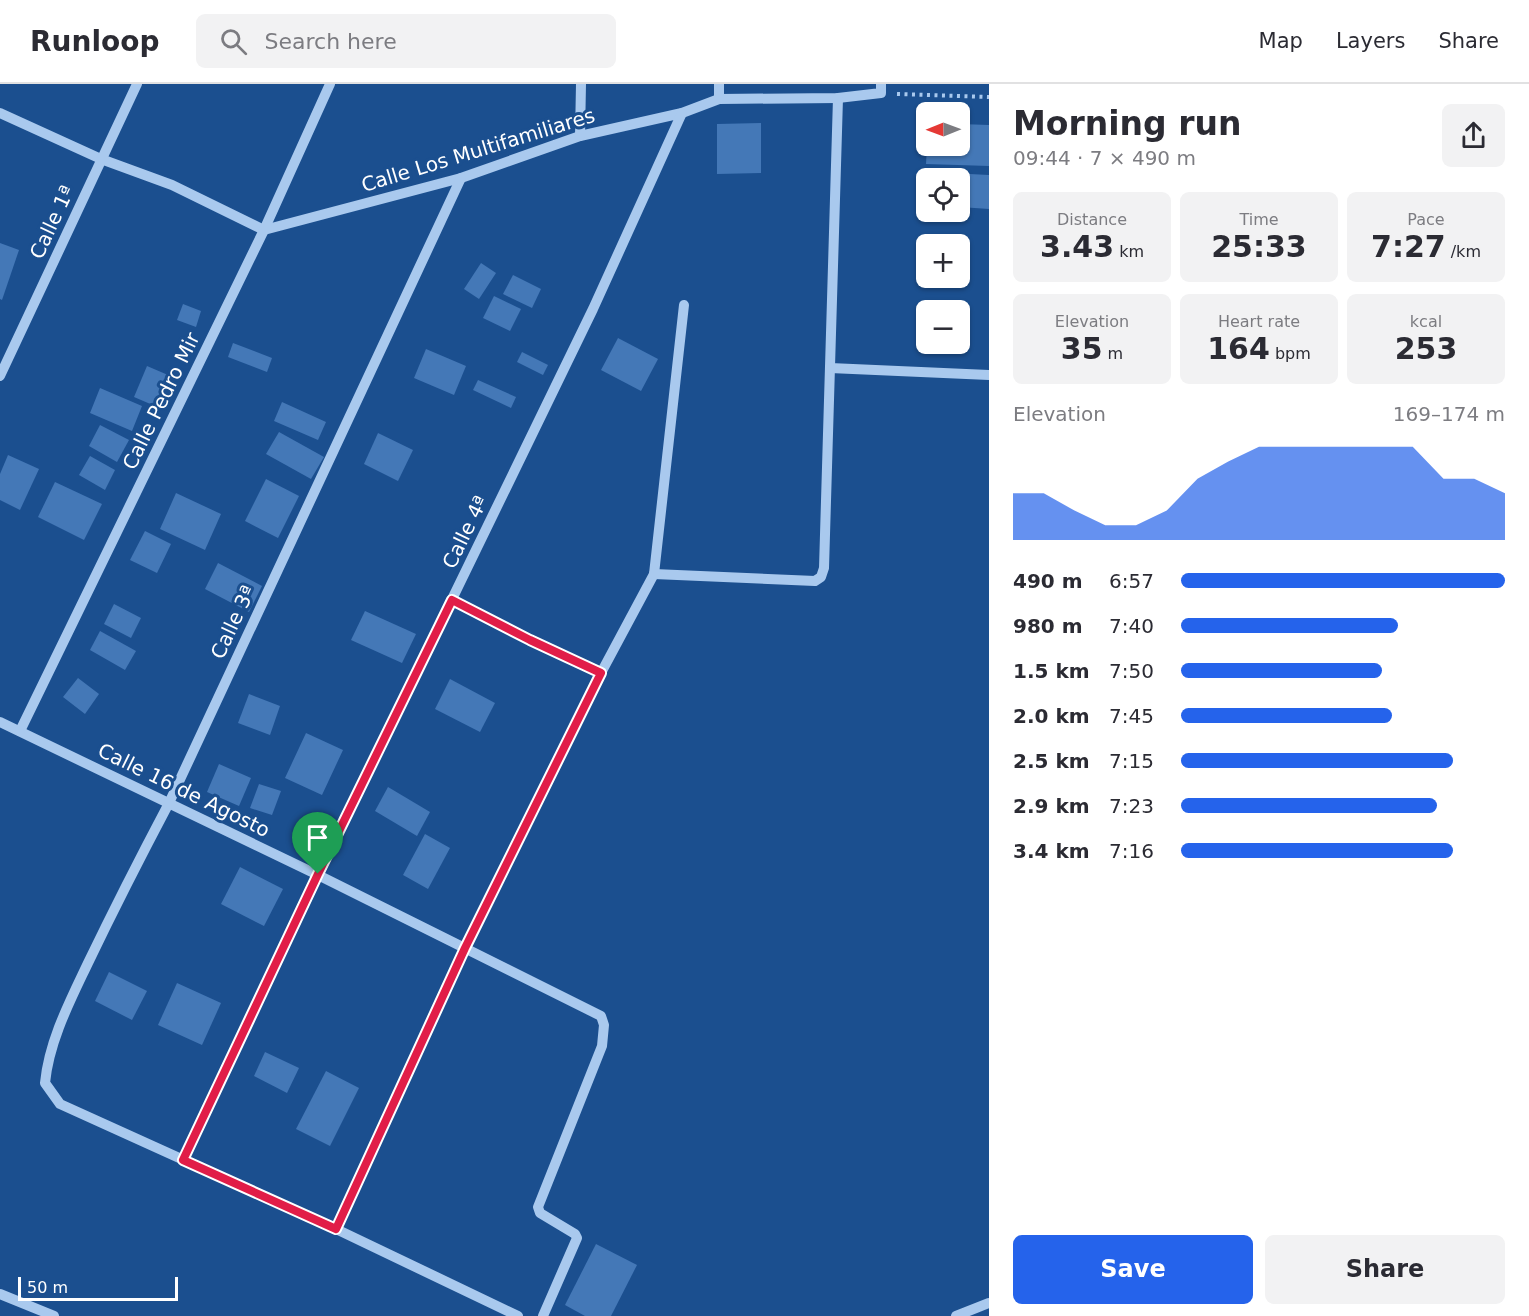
<!DOCTYPE html>
<html lang="en">
<head>
<meta charset="utf-8">
<style>
	body { margin:0; font-family:"DejaVu Sans",sans-serif; background:#f2f2f3; color:#2b2b33; height:100vh; display:flex; flex-direction:column; font-size:22px; white-space:nowrap }
	* { box-sizing:border-box; margin:0 }
	p { font-size:20px; color:#7c7c81 }
	.icon { flex:none; width:33px; height:33px; fill:none; stroke:currentColor; stroke-width:2; stroke-linecap:round; stroke-linejoin:round }
	.map { position:relative; flex:1; overflow:hidden }
	.panel { display:flex; flex-direction:column; background:#fff; width:540px }
	.panel>* { flex:none }
	.needle { width:39px; rotate:269deg }
	.controls { position:absolute; left:916px; top:18px; display:grid; gap:12px }
	.controls a { display:grid; place-items:center; width:54px; height:54px; border-radius:9px; background:#fff; box-shadow:0 2px 4px #0004; font-size:30px }
	.scale { position:absolute; left:18px; bottom:15px; width:160px; box-sizing:border-box; padding-left:6px; border:3px solid #fff; border-top:0; font-size:16px; line-height:21px; white-space:nowrap; color:#fff; -webkit-text-stroke:4px #1b4f8f; paint-order:stroke }
	.pin { position:absolute; display:grid; place-items:center; width:51px; height:51px; color:#fff; margin:-62px -26px; border-radius:50% 50% 50% 0; rotate:-45deg; box-shadow:0 0 6px #0007 }
	.pin .icon { rotate:45deg }
	.round { display:grid; place-items:center; flex:none; width:63px; height:63px; border-radius:9px; background:#f2f2f3 }
	.summary { display:flex; align-items:center; justify-content:space-between; height:102px; padding:0 24px }
	h1 { font-size:33px; font-weight:700; line-height:45px }
	.figures { display:grid; grid-template-columns:repeat(3,1fr); gap:9px; height:102px; padding:6px 24px }
	.figures div { display:grid; align-content:center; border-radius:9px; background:#f2f2f3; text-align:center }
	.figures b { font-size:30px; font-weight:700 }
	.figures small { font-size:16px; font-weight:400 }
	.figures p { font-size:16px }
	.chart { height:168px; padding:12px 24px }
	.chart p { display:flex; justify-content:space-between }
	.chart svg { width:100%; height:108px; margin-top:6px; fill:#2563eb; opacity:.7 }
	.button { display:flex; gap:12px; margin-top:auto; padding:12px 24px }
	.button a { flex:1; height:69px; border-radius:9px; background:#2563eb; color:#fff; font-size:24px; font-weight:700; line-height:69px; text-align:center }
	.button a+a { background:#f2f2f3; color:#2b2b33 }
	ul { padding:0 24px; list-style:none; font-size:20px }
	li { display:grid; grid-template-columns:96px 72px 1fr; align-items:center; height:45px }
	li i { height:15px; border-radius:8px; background:#2563eb }
	header { display:flex; align-items:center; gap:36px; box-sizing:border-box; height:84px; padding:0 30px; background:#fff; border-bottom:2px solid #e1e1e2 }
	header strong { font-size:28px }
	nav { display:flex; gap:33px; margin-inline-start:auto; font-size:21px }
	.search { width:420px; height:54px; background:#f2f2f3; display:flex; align-items:center; gap:15px; box-sizing:border-box; padding:0 21px; border-radius:9px; color:#7c7c81; font-size:22px }
	main { display:flex; flex:1; min-height:0 }
	.map>svg:first-child { display:block }
	.building { fill:#4478b7 }
	.lines { fill:none; stroke-linecap:round; stroke-linejoin:round }
	.path { stroke:#a9c9ee; stroke-width:4; stroke-dasharray:3 4.5; stroke-linecap:butt }
	.minor { stroke:#a9c9ee; stroke-width:10 }
	.route-casing { stroke:#fff; stroke-width:12 }
	.route { stroke:#e11d48; stroke-width:8 }
	.labels { text-anchor:middle; dominant-baseline:central; stroke-width:6; stroke-linejoin:round; paint-order:stroke }
	.street-label { font-size:20px; fill:#fff; stroke:#1b4f8f }
</style>
</head>
<body>
<header>
<strong>Runloop</strong>
<div class="search"><svg class="icon" aria-label="search" viewBox="0 0 24 24"><circle cx="10" cy="10" r="6"/><path d="M15 15l6 6"/></svg>Search here</div>
<nav><a>Map</a><a>Layers</a><a>Share</a></nav>
</header>
<main>
<div class="map">
<svg width="989" height="1232" viewBox="0 0 989 1232">
	<rect width="100%" height="100%" fill="#1b4f8f"/>
	<!-- building -->
	<g class="building">
		<path d="M761,39V89L717,90V40Z"/>
		<path d="M960,40L989,41V82L926,80L927,62H960Z"/>
		<path d="M931,88L989,91V125L960,123V94H931Z"/>
		<path d="M0,159L19,166L2,216L0,215Z"/>
		<path d="M481,179L496,189L479,215L464,205Z"/>
		<path d="M513,191L541,205L532,224L503,210Z"/>
		<path d="M494,212L521,225L510,247L483,234Z"/>
		<path d="M183,220L201,227L196,243L177,236Z"/>
		<path d="M618,254L658,275L641,307L601,286Z"/>
		<path d="M233,259L272,274L267,288L228,273Z"/>
		<path d="M426,265L466,282L454,311L414,294Z"/>
		<path d="M522,268L548,281L543,291L517,278Z"/>
		<path d="M147,282L175,294L162,325L134,313Z"/>
		<path d="M478,296L516,313L511,324L473,306Z"/>
		<path d="M100,304L142,322L132,347L90,329Z"/>
		<path d="M282,318L326,338L318,356L274,337Z"/>
		<path d="M100,341L129,356L117,378L89,362Z"/>
		<path d="M279,348L324,373L311,395L266,370Z"/>
		<path d="M378,349L413,366L398,397L364,380Z"/>
		<path d="M8,371L39,385L20,426L0,416V390Z"/>
		<path d="M90,372L115,386L105,406L79,391Z"/>
		<path d="M266,395L299,412L278,454L245,437Z"/>
		<path d="M55,398L102,420L84,456L38,433Z"/>
		<path d="M176,409L221,430L205,466L160,445Z"/>
		<path d="M145,447L171,460L157,489L130,476Z"/>
		<path d="M218,479L262,502L249,528L205,505Z"/>
		<path d="M114,520L141,534L131,554L104,540Z"/>
		<path d="M365,527L416,550L402,579L351,556Z"/>
		<path d="M100,547L136,567L125,586L90,566Z"/>
		<path d="M78,594L99,610L85,630L63,613Z"/>
		<path d="M450,595L495,619L480,648L435,625Z"/>
		<path d="M249,610L280,622L270,651L238,639Z"/>
		<path d="M306,649L343,666L322,711L285,694Z"/>
		<path d="M219,680L251,694L239,722L207,708Z"/>
		<path d="M259,700L281,707L272,731L250,724Z"/>
		<path d="M388,703L430,728L417,752L375,727Z"/>
		<path d="M425,750L450,764L428,805L403,791Z"/>
		<path d="M240,783L283,805L264,842L221,820Z"/>
		<path d="M109,888L147,907L132,936L95,917Z"/>
		<path d="M177,899L221,919L202,961L158,941Z"/>
		<path d="M265,968L299,984L287,1009L254,992Z"/>
		<path d="M326,987L359,1004L330,1062L296,1045Z"/>
		<path d="M596,1160L637,1181L611,1232H585L565,1221Z"/>
	</g>
	<g class="lines">
		<!-- path -->
		<path class="path" d="M897,10L989,13"/>
		<!-- minor -->
		<g class="minor">
			<path d="M719,15V0"/>
			<path d="M0,29L101,75L172,101L264,146L461,94L580,52L682,29L719,15L838,14L881,9V0"/>
			<path d="M580,52L581,0"/>
			<path d="M461,94L169,719C141,772 114,825 88,879C70,917 49,957 45,999L60,1020L336,1145L518,1232"/>
			<path d="M830,284L989,291"/>
			<path d="M0,292L137,0"/>
			<path d="M654,490L815,497L821,493L824,484L838,14"/>
			<path d="M452,516L530,556L601,589"/>
			<path d="M0,638L318,791L601,932L604,941L602,962L538,1123L540,1129L575,1150L577,1154L543,1232"/>
			<path d="M20,647L264,146L330,0"/>
			<path d="M183,1076L318,791L593,225L682,29"/>
			<path d="M336,1145L465,864L601,589L654,490L684,221"/>
			<path d="M0,1210L54,1232"/>
			<path d="M956,1232L989,1219"/>
		</g>
	</g>
	<g class="lines">
		<!-- route casing -->
		<g class="route-casing">
			<path id="route" d="M452,516L530,556L601,589L465,864L336,1145L183,1076L318,790Z"/>
		</g>
		<!-- route -->
		<use href="#route" class="route"/>
	</g>
	<g class="labels">
		<!-- street labels -->
		<g class="street-label">
			<text transform="translate(478 66) rotate(-17)">Calle Los Multifamiliares</text>
			<text transform="translate(52 138) rotate(-65)">Calle 1ª</text>
			<text transform="translate(161 317) rotate(-64)">Calle Pedro Mir</text>
			<text transform="translate(465 448) rotate(-64)">Calle 4ª</text>
			<text transform="translate(233 538) rotate(-65)">Calle 3ª</text>
			<text transform="translate(184 706) rotate(26)">Calle 16 de Agosto</text>
		</g>
	</g>
</svg>
<div class="controls">
<a><svg class="needle" viewBox="-14 -14 28 28"><path d="M0-13l5 13h-10z" fill="#e53935"/><path d="M0 13l5-13h-10z" fill="#7c7c81"/></svg></a>
<a><svg class="icon" aria-label="locate" viewBox="0 0 24 24"><circle cx="12" cy="12" r="6"/><path d="M12 2v4M12 18v4M2 12h4M18 12h4"/></svg></a>
<a>+</a>
<a>−</a>
</div>
<div class="scale">50 m</div>
<div class="pin" style="left:318px;top:790px;background:#1e9e55"><svg class="icon" aria-label="arrive" viewBox="0 0 24 24"><path d="M6 21V4h12l-3 4 3 4H6"/></svg></div>
</div>
<section class="panel">
<div class="summary"><div><h1>Morning run</h1><p>09:44 · 7 × 490 m</p></div><a class="round"><svg class="icon" aria-label="share" viewBox="0 0 24 24"><path d="M12 15V3M7 8l5-5 5 5M5 13v7h14v-7"/></svg></a></div>
<div class="figures">
<div><p>Distance</p><b>3.43<small> km</small></b></div>
<div><p>Time</p><b>25:33</b></div>
<div><p>Pace</p><b>7:27<small> /km</small></b></div>
</div>
<div class="figures">
<div><p>Elevation</p><b>35<small> m</small></b></div>
<div><p>Heart rate</p><b>164<small> bpm</small></b></div>
<div><p>kcal</p><b>253</b></div>
</div>
<div class="chart"><p><span>Elevation</span>169–174 m</p>
<svg viewBox="0 0 160 44" preserveAspectRatio="none"><path d="M0 44V25L10 25L20 32L30 38L40 38L50 32L60 19L70 12L80 6L90 6L100 6L110 6L120 6L130 6L140 19L150 19L160 25V44z"/></svg>
</div>
<ul>
<li><b>490 m</b>6:57<i style="width:100%"></i></li>
<li><b>980 m</b>7:40<i style="width:67%"></i></li>
<li><b>1.5 km</b>7:50<i style="width:62%"></i></li>
<li><b>2.0 km</b>7:45<i style="width:65%"></i></li>
<li><b>2.5 km</b>7:15<i style="width:84%"></i></li>
<li><b>2.9 km</b>7:23<i style="width:79%"></i></li>
<li><b>3.4 km</b>7:16<i style="width:84%"></i></li>
</ul>
<div class="button"><a>Save</a><a>Share</a></div>
</section>
</main>
</body>
</html>
